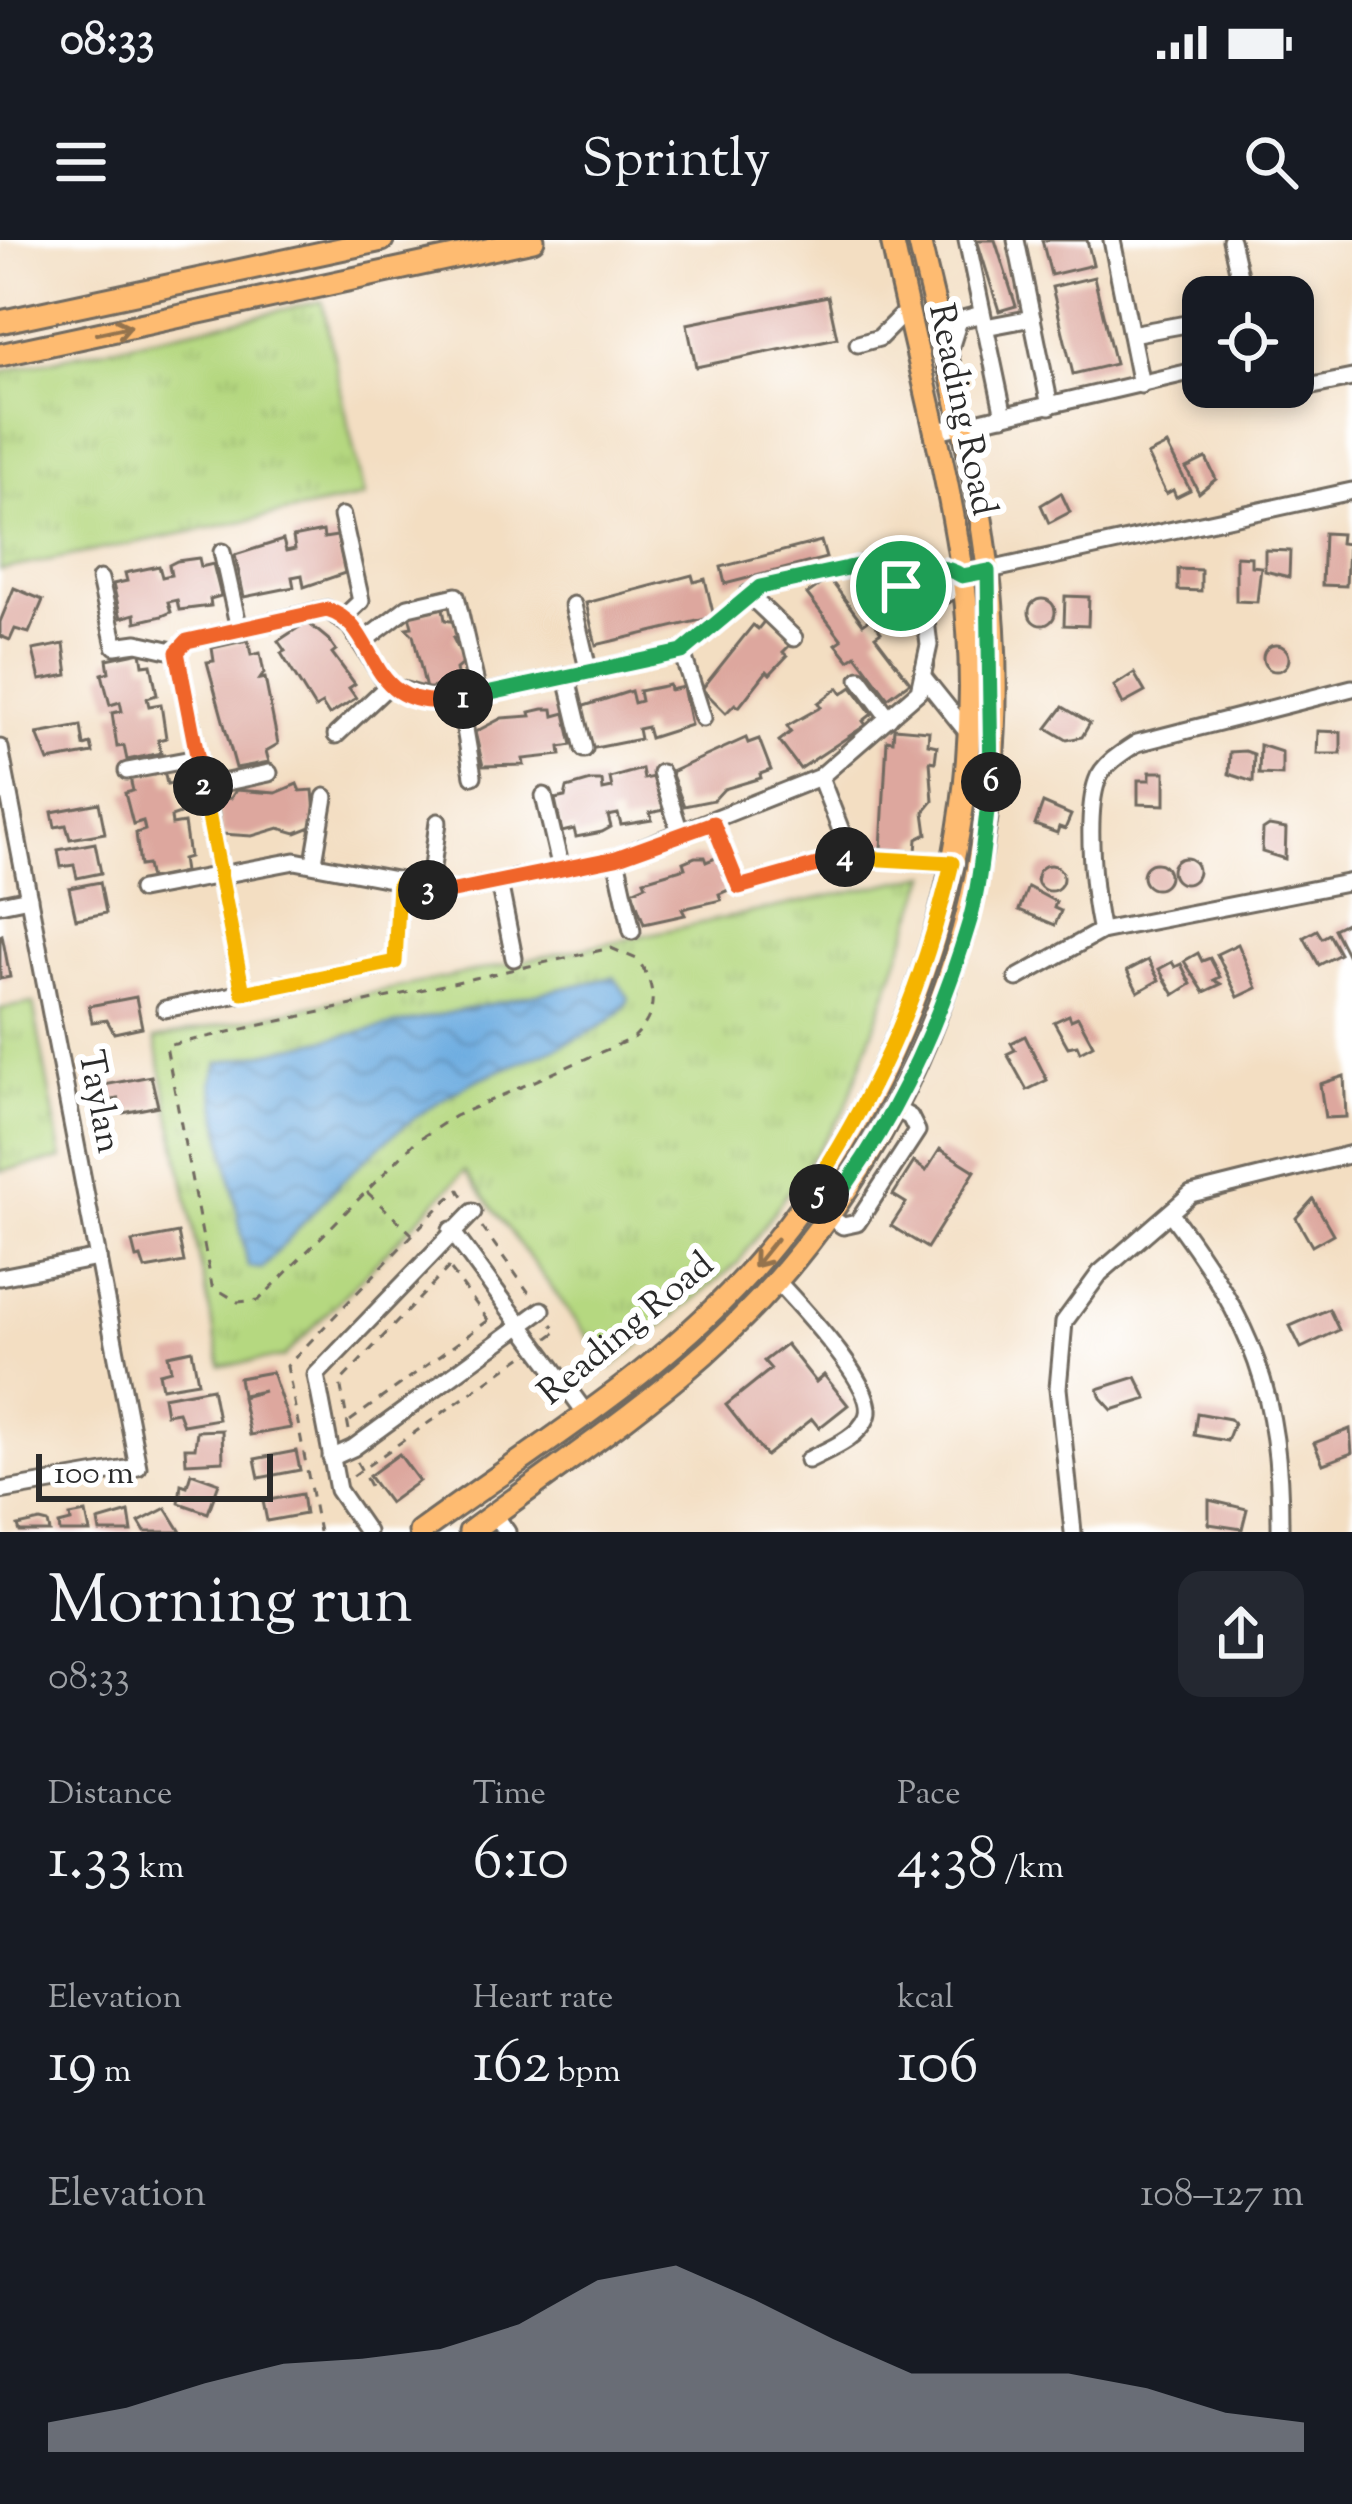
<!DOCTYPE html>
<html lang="en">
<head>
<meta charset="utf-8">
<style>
	body { margin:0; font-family:"Sorts Mill Goudy",serif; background:#242831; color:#f1f3f6; height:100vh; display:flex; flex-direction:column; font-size:45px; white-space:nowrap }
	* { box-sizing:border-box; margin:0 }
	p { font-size:39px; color:#9ea1a6 }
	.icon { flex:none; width:66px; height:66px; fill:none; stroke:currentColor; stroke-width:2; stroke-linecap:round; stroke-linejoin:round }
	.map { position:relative; height:1292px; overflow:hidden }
	.side { display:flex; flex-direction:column; background:#171b24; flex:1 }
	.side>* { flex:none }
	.controls { position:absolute; left:1182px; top:36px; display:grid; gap:24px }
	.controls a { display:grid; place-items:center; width:132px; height:132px; border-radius:24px; background:#171b24; box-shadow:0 6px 18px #0003; font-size:60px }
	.scale { position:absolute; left:36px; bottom:30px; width:237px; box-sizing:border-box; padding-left:12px; border:6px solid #2b2b2b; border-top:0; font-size:33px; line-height:42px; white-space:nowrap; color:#2b2b2b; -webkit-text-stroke:9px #fff; paint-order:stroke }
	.pin { position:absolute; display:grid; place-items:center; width:102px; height:102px; color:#fff; margin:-51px; border:6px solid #fff; border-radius:50%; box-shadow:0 3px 12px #0007 }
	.km { position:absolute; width:60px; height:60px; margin:-30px; border-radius:50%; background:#222; color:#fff; font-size:33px; line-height:60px; text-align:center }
	.round { display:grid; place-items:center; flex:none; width:126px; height:126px; border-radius:24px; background:#242831 }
	.summary { display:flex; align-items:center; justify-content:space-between; height:204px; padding:0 48px }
	h1 { font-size:66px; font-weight:600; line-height:90px }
	.metrics { display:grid; grid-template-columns:repeat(3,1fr); gap:18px; height:204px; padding:12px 48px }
	.metrics div { display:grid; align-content:center }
	.metrics b { font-size:60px; font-weight:600 }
	.metrics small { font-size:33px; font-weight:400 }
	.metrics p { font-size:33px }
	.chart { height:336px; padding:24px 48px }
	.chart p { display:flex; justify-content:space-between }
	.chart svg { width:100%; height:216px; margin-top:12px; fill:#8c9099; opacity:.7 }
	.status { display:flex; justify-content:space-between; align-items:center; height:84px; padding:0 60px; background:#171b24; direction:ltr }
	.status svg { height:33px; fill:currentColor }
	header { display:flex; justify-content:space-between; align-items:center; height:156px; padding:0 48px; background:#171b24; font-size:54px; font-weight:600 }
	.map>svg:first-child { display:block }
	.grass { fill:url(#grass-tufts); stroke:#708256; stroke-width:3 }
	.water { fill:url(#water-waves); stroke:#4c6c86; stroke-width:3 }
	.building { fill:#dda79e }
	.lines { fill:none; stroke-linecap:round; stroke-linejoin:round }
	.minor-casing { stroke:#716a60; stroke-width:21 }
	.major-casing { stroke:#716a60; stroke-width:27 }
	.path { stroke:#716a60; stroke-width:3; stroke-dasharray:9 9; stroke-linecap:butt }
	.minor { stroke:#fff; stroke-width:15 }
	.major { stroke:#febb71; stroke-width:21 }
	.oneway { stroke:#94734e }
	.split-1-casing { stroke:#fff; stroke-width:24 }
	.split-2-casing { stroke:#fff; stroke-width:24 }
	.split-3-casing { stroke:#fff; stroke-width:24 }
	.split-4-casing { stroke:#fff; stroke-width:24 }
	.split-5-casing { stroke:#fff; stroke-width:24 }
	.split-6-casing { stroke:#fff; stroke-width:24 }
	.split-7-casing { stroke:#fff; stroke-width:24 }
	.split-1 { stroke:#22a559; stroke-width:15 }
	.split-2 { stroke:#f0652b; stroke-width:15 }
	.split-3 { stroke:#f5b400; stroke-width:15 }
	.split-4 { stroke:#f0652b; stroke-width:15 }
	.split-5 { stroke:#f5b400; stroke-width:15 }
	.split-6 { stroke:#22a559; stroke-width:15 }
	.split-7 { stroke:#22a559; stroke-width:15 }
	.labels { text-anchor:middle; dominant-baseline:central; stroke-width:12; stroke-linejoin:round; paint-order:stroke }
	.street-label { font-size:36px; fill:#2b2b2b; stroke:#fff }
</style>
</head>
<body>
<div class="status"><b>08:33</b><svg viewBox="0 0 49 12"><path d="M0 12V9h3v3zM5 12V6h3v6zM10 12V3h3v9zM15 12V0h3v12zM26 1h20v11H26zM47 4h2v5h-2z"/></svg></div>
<header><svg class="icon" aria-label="menu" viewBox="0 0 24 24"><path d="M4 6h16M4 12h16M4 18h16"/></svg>Sprintly<svg class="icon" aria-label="search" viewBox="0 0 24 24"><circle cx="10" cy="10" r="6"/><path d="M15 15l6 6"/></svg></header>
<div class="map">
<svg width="1352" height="1292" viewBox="0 0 1352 1292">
	<defs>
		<pattern id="grass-tufts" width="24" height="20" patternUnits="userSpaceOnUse" patternTransform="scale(3)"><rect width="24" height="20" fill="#b5d880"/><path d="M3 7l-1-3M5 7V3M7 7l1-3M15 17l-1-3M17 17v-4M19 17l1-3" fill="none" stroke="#9cba6f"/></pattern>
		<pattern id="water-waves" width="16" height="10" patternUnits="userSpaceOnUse" patternTransform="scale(3)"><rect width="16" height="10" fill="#6eade1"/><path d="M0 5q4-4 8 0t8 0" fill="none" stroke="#5b8db7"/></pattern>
	</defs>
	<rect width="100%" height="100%" fill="#fff"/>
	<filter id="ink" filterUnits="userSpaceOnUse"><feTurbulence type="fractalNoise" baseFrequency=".00833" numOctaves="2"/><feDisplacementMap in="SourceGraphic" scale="24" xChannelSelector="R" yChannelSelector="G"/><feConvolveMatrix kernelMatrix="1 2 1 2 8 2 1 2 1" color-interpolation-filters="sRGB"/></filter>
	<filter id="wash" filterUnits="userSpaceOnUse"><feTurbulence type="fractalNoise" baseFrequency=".004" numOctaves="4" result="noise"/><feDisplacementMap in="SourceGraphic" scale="48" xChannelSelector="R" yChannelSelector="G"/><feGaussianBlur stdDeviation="2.7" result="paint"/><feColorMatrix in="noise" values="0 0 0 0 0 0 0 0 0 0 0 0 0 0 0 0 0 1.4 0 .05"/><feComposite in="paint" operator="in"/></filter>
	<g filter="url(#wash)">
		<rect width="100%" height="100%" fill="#f3dec2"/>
		<!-- grass -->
		<g class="grass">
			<path d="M322,61L364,257L0,330V132Z"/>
			<path d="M928,635L845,870L738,1023L611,1128L465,931L284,1117L221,1126L155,799Z"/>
			<path d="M33,763L62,919L0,931V769Z"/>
		</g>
		<!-- water -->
		<path class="water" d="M614,737L629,758C619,792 512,823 477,840C388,884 327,956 262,1029L248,1027L212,842L218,823Z"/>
		<g id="blocks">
			<!-- building -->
			<g class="building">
				<path d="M977,0H995L1016,66L999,71Z"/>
				<path d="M1042,0H1087L1093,25L1051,35Z"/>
				<path d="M1094,37L1115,124L1073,134L1052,47Z"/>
				<path d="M828,56L837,98L696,127L687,84Z"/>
				<path d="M1167,205L1190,250L1176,257L1173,250L1166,254L1147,215Z"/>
				<path d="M1206,218L1216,239L1199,253L1186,228Z"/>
				<path d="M1061,253L1070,272L1049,283L1041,265Z"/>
				<path d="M323,291L324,298L337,296L345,333L304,347L302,335L292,337L294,347L244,357L235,315L283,300L286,311L295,309L293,297Z"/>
				<path d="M1324,293L1341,294L1340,303L1348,304L1346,346L1322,345Z"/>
				<path d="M821,301L826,318L725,344L721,327Z"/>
				<path d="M1265,310L1290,311L1289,337L1265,331Z"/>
				<path d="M1236,316L1251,317V326L1261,327L1257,362L1236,361Z"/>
				<path d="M199,318L201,327L213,324L221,356L210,359L211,366L179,370L177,360L168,362L171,372L162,376L136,382L135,374L121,378L113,344L127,341L125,333L159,326L162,337L171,335L169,325L177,321Z"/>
				<path d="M1178,329L1201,330V351L1178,350Z"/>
				<path d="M692,335L694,342L705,339L714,377L596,405L586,363Z"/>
				<path d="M829,338L863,384L871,378L881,392L875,396L910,442L888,458L856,415L849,420L836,404L842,400L807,354Z"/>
				<path d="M14,348L43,360L29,393L15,389L10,400L0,396V382Z"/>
				<path d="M1065,356L1089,357L1088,386L1064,385Z"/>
				<circle cx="1042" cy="372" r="13"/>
				<path d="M443,368L445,380L455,382L458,397L453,398L465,422L456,429L459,442L426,449L413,395L406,388L412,387L409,375Z"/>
				<path d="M766,379L792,403L783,412L787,416L770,434L767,431L739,467L735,464L726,473L702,449L753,385L758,389Z"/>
				<path d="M307,382L329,400L336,410L332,413L355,444L349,448L356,458L329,475L322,464L315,468L281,413L285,411L278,401Z"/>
				<path d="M248,400L251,415L260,413L264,433L260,439L265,438L278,504L266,511L269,522L236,528L207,422L214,421L212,408Z"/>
				<path d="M64,404L68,435L40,440L33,410Z"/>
				<circle cx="1276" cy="418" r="13"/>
				<path d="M141,412L143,425L151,424L157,455L147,458L149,466L161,464L166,498L158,500L161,513L127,520L124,506L117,507L112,473L122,471L120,462L110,465L102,434L109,432L107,419Z"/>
				<path d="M1134,433L1145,452L1123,464L1114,446Z"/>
				<path d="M669,445L670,450L683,447L691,485L650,498L647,487L638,489L640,499L590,509L581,467L631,451L634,463L641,461L639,451Z"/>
				<path d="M852,447L872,474L863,481L866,485L800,529L779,501L791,492L787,486L821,467L818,463L838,448L842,454Z"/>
				<path d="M1063,467L1090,483L1082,497L1067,500L1047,488Z"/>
				<path d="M543,469H553L554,476L565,473L572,505L560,507L561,515L523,519L524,525L483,526L475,492L502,478L531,476L530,472Z"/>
				<path d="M81,486L84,506L91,504L93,513L48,521L37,494Z"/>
				<path d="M894,488L929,491L928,504L937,506L935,522L930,521L933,561L924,572L927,594L917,599L916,612L881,609L887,500L893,501Z"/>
				<path d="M1318,491L1341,492V514H1317Z"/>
				<path d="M746,498L748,503L759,499L771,530L760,534L761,538L724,549L714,560L684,566L671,532Z"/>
				<path d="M1260,505L1282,512V535L1259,534Z"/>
				<path d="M1245,511L1254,514L1253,542L1229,534L1230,512Z"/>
				<path d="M642,529L644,539L654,537L657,542L664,570L650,573L652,580L621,585L618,574L608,576L611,587L602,592L576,597L574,589L562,592L555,559L565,557L567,548L591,541H602L603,550L612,548L610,538Z"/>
				<path d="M164,531L167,544L174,543L180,574L171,577L172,585L184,583L189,617L182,619L184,632L150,639L147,625L140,626L136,593L145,590L143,581L133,584L125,553L133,551L130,538Z"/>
				<path d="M1150,532H1165V565L1138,564V540H1150Z"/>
				<path d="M297,544L300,551L313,550L316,585L296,593L279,588L252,596L222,594L217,560L231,558L236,550L276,553Z"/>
				<path d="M99,563L105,593L70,599L66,585L55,587L52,572Z"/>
				<path d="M1043,563L1071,575L1065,589L1059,587L1057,593L1035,585Z"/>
				<path d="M1269,586L1286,589L1285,619L1262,612L1263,590Z"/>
				<path d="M95,603L101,633L77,638L74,625L61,627L58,610Z"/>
				<path d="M695,617H704L706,622L718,617L731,649L719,654L721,660L682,669L685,675L644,684L632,651L646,645L644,640L685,628L683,622Z"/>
				<circle cx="1185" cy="631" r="13"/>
				<circle cx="1156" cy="636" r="13"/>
				<circle cx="1050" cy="638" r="13"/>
				<path d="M100,642L106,673L76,679L69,648Z"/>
				<path d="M1028,647L1056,662L1054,668L1061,671L1055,685L1019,670Z"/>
				<path d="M1352,680V724L1334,689Z"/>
				<path d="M1317,690L1322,698L1329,694L1340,714L1319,725L1304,697Z"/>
				<path d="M2,695L10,737L0,739V696Z"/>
				<path d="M1238,704L1257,748L1238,757L1217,714Z"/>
				<path d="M1198,713L1202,721L1210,718L1220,737L1214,740L1221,744L1204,752L1184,721Z"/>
				<path d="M1148,720L1159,740L1138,752L1127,731Z"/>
				<path d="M1172,722L1175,727L1181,724L1191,744L1174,755L1159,729Z"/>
				<path d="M136,757L142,787L114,793L107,780L92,782L89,766Z"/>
				<path d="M1069,775L1071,780L1078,777L1093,805L1080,812L1077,805L1068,807L1054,782Z"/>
				<path d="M1025,796L1047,840L1027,850L1007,814L1015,810L1011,803Z"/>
				<path d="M151,836L158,866L123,873L118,859L107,861L104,845Z"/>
				<path d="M1344,836L1346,877L1325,878L1320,844Z"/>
				<path d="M940,909L975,931L927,1008L891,986L906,963L893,955L914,922L926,931Z"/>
				<path d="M1313,959L1333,994L1312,1006L1296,978Z"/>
				<path d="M178,993L184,1022L145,1029L141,1017L136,1018L132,1002Z"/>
				<path d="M1329,1069L1339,1090L1301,1108L1290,1086Z"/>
				<path d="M786,1104L816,1142L824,1135L848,1165L819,1188L812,1179L766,1216L726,1165L771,1129L764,1121Z"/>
				<path d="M192,1110L198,1142L162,1148L159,1133L171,1130L168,1115Z"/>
				<path d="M272,1132L291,1188L250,1195L242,1157L264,1151L242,1155L239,1138Z"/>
				<path d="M1136,1137L1147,1159L1112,1170L1101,1158L1098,1149Z"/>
				<path d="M212,1148L218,1179L183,1185L178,1172L166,1174L163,1157Z"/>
				<path d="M1197,1173L1230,1179L1234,1183L1227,1201L1194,1195Z"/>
				<path d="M1350,1189L1352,1213L1323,1224L1314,1203Z"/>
				<path d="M222,1190L223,1221L186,1223L185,1208H195L197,1191Z"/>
				<path d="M296,1211L300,1230L259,1238L255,1219Z"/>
				<path d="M399,1214L419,1241L389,1263L369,1236Z"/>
				<path d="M191,1233L219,1243L208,1273L179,1263L181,1244L187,1246Z"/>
				<path d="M302,1254L305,1274L267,1281L263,1261Z"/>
				<path d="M1209,1260L1247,1269L1242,1289L1209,1284Z"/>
				<path d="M166,1268L181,1292H145L139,1282Z"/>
				<path d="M129,1272L132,1292H100L98,1281Z"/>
				<path d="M86,1273L90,1292H60L59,1285L71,1282L70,1276Z"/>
				<path d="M40,1281L48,1283L50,1292H20L18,1286Z"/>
			</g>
		</g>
	</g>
	<g filter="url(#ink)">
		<use href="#blocks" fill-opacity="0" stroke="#716a60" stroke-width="3"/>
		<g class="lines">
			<!-- minor casing -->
			<g class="minor-casing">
				<g id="minor">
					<path d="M967,0L1004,176"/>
					<path d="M1016,0L1050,166"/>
					<path d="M1112,0L1141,145"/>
					<path d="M1231,0L1244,57"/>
					<path d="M985,87L1032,78"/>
					<path d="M1131,94L1203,81"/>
					<path d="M858,104L879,98L907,70"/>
					<path d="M948,115L959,80L982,74"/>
					<path d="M1293,139L1313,146L1352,138"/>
					<path d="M933,192L1203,129"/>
					<path d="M342,276L361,361L343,378"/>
					<path d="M222,312L239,389"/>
					<path d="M861,325L904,320L921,330"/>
					<path d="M962,336L1352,251"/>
					<path d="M100,339L115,406L137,403L177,412"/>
					<path d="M901,346C922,329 938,321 962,336"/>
					<path d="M748,354L794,398"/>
					<path d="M573,365L589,433"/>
					<path d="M918,367L950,352L962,336"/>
					<path d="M361,403L408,367L456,356L479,457"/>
					<path d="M682,412L703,478"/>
					<path d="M567,438L584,509"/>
					<path d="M924,438L968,493"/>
					<path d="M860,439L889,478"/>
					<path d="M460,460L473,536"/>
					<path d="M336,495L388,446"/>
					<path d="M0,508L138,1227L0,1251"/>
					<path d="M127,531L197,518"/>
					<path d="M661,533L681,595"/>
					<path d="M820,537L851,616L953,623"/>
					<path d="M203,547L269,533"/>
					<path d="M544,556L561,629"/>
					<path d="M713,583L739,647L851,616"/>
					<path d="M616,618L632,691"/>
					<path d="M314,622L325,557"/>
					<path d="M499,642L514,718"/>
					<path d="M141,650L295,621L454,651L616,618L820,537L919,451L929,405L926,381L901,346L857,326L760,347L682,412L445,462L388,446L350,386L327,369L187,401L177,412L243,753"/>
					<path d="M429,650L438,582"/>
					<path d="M0,664L29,658"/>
					<path d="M1101,691C1093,657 1085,575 1097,541C1102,525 1123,512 1137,503L1352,448"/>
					<path d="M1017,738L1101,691L1352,642"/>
					<path d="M165,769L395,722L399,644"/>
					<path d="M825,974L843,986L857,983L917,891L910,877L894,868"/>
					<path d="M1171,974C1253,1083 1281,1154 1280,1292"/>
					<path d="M451,990L585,1172"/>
					<path d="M0,1037L98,1018"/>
					<path d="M776,1040C796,1062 879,1148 867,1177C858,1199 827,1210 808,1220"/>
					<path d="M331,1218L353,1208L542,1070"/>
					<path d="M494,1274L507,1292"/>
					<path d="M367,1292L338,1250L316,1135L473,972"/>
					<path d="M1073,1292L1058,1148L1064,1082L1100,1033L1191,954L1352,914"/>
				</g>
			</g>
			<!-- major casing -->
			<g class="major-casing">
				<g id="major">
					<path d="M0,82L382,0"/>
					<path d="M0,115L533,0"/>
					<path d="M420,1292C534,1208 667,1130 759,1021C918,835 996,580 963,337C947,224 915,111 892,0"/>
					<path d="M470,1292C540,1240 614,1190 681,1134C918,937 1025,631 988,329C975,218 944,109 919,0"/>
				</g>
			</g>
			<!-- path -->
			<g class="path">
				<path d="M611,708L637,719C657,745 659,775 633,798L455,876L416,901L259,1060L238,1062L212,1046L166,806Z"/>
				<path d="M367,952L412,994"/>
				<path d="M482,987L532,1057"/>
				<path d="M451,1030L488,1080"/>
				<path d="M548,1098L558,1091L552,1084"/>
				<path d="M350,1181L493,1077"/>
				<path d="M349,1190L340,1142L453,1023"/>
				<path d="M357,1222L374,1253"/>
				<path d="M353,1236L526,1114"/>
				<path d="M319,1292L287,1126L439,967L459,950L464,959"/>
			</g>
			<!-- minor -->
			<use href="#minor" class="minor"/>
			<!-- major -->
			<use href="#major" class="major"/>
		</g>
		<!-- one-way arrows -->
		<defs><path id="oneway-shaft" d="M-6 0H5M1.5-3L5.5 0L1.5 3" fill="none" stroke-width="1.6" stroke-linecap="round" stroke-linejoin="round" transform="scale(3)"/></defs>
		<g class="oneway">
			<use href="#oneway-shaft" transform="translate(114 90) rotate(-12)"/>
			<use href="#oneway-shaft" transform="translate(765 1013) rotate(129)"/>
		</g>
	</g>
	<g class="lines" filter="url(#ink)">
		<!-- split-1 casing -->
		<g class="split-1-casing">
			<path id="split-1" d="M463,459L682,412L760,347L857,326L901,346"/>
		</g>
		<!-- split-2 casing -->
		<g class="split-2-casing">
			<path id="split-2" d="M203,546L177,412L187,401L327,370C385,387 358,477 463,459"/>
		</g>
		<!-- split-3 casing -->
		<g class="split-3-casing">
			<path id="split-3" d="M203,546L243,753L395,722L399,644L428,650"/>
		</g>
		<!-- split-4 casing -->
		<g class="split-4-casing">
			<path id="split-4" d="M428,650L454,651L616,618L713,583L739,647L845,617"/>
		</g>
		<!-- split-5 casing -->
		<g class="split-5-casing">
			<path id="split-5" d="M819,954L813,949C884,837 921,752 952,623L845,617"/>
		</g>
		<!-- split-6 casing -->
		<g class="split-6-casing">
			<path id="split-6" d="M819,954L832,964C896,879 940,782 970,680C982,636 984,587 991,542"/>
		</g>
		<!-- split-7 casing -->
		<g class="split-7-casing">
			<path id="split-7" d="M901,346C922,329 938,321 962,336L988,331L991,542"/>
		</g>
		<!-- split-1 -->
		<use href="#split-1" class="split-1"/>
		<!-- split-2 -->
		<use href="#split-2" class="split-2"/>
		<!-- split-3 -->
		<use href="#split-3" class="split-3"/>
		<!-- split-4 -->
		<use href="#split-4" class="split-4"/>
		<!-- split-5 -->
		<use href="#split-5" class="split-5"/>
		<!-- split-6 -->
		<use href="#split-6" class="split-6"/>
		<!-- split-7 -->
		<use href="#split-7" class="split-7"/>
	</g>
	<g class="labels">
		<!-- street labels -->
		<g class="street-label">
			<text transform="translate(961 170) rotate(78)">Reading Road</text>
			<text transform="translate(98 862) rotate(79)">Taylan</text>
			<text transform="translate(627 1090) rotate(-40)">Reading Road</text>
		</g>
	</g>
</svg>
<div class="controls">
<a><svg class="icon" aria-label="locate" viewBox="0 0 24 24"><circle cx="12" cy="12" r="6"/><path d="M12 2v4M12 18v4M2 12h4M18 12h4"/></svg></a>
</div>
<div class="scale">100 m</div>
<div class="pin" style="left:901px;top:346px;background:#1e9e55"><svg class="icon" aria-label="arrive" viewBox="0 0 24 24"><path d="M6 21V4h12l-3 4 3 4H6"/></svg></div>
<b class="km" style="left:463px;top:459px">1</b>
<b class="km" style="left:203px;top:546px">2</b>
<b class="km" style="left:428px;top:650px">3</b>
<b class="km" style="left:845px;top:617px">4</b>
<b class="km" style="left:819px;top:954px">5</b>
<b class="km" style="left:991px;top:542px">6</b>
</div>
<section class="side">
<div class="summary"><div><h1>Morning run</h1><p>08:33</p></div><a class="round"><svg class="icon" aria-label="share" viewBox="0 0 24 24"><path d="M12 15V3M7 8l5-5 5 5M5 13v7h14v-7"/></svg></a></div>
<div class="metrics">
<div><p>Distance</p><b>1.33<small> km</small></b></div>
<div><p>Time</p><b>6:10</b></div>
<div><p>Pace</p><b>4:38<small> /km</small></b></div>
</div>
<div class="metrics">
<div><p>Elevation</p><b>19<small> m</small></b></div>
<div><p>Heart rate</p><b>162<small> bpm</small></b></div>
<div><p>kcal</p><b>106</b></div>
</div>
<div class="chart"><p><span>Elevation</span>108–127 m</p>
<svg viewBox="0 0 160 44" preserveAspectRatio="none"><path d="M0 44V38L10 35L20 30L30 26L40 25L50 23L60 18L70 9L80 6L90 13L100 21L110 28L120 28L130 28L140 31L150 36L160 38V44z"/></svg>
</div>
</section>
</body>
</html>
